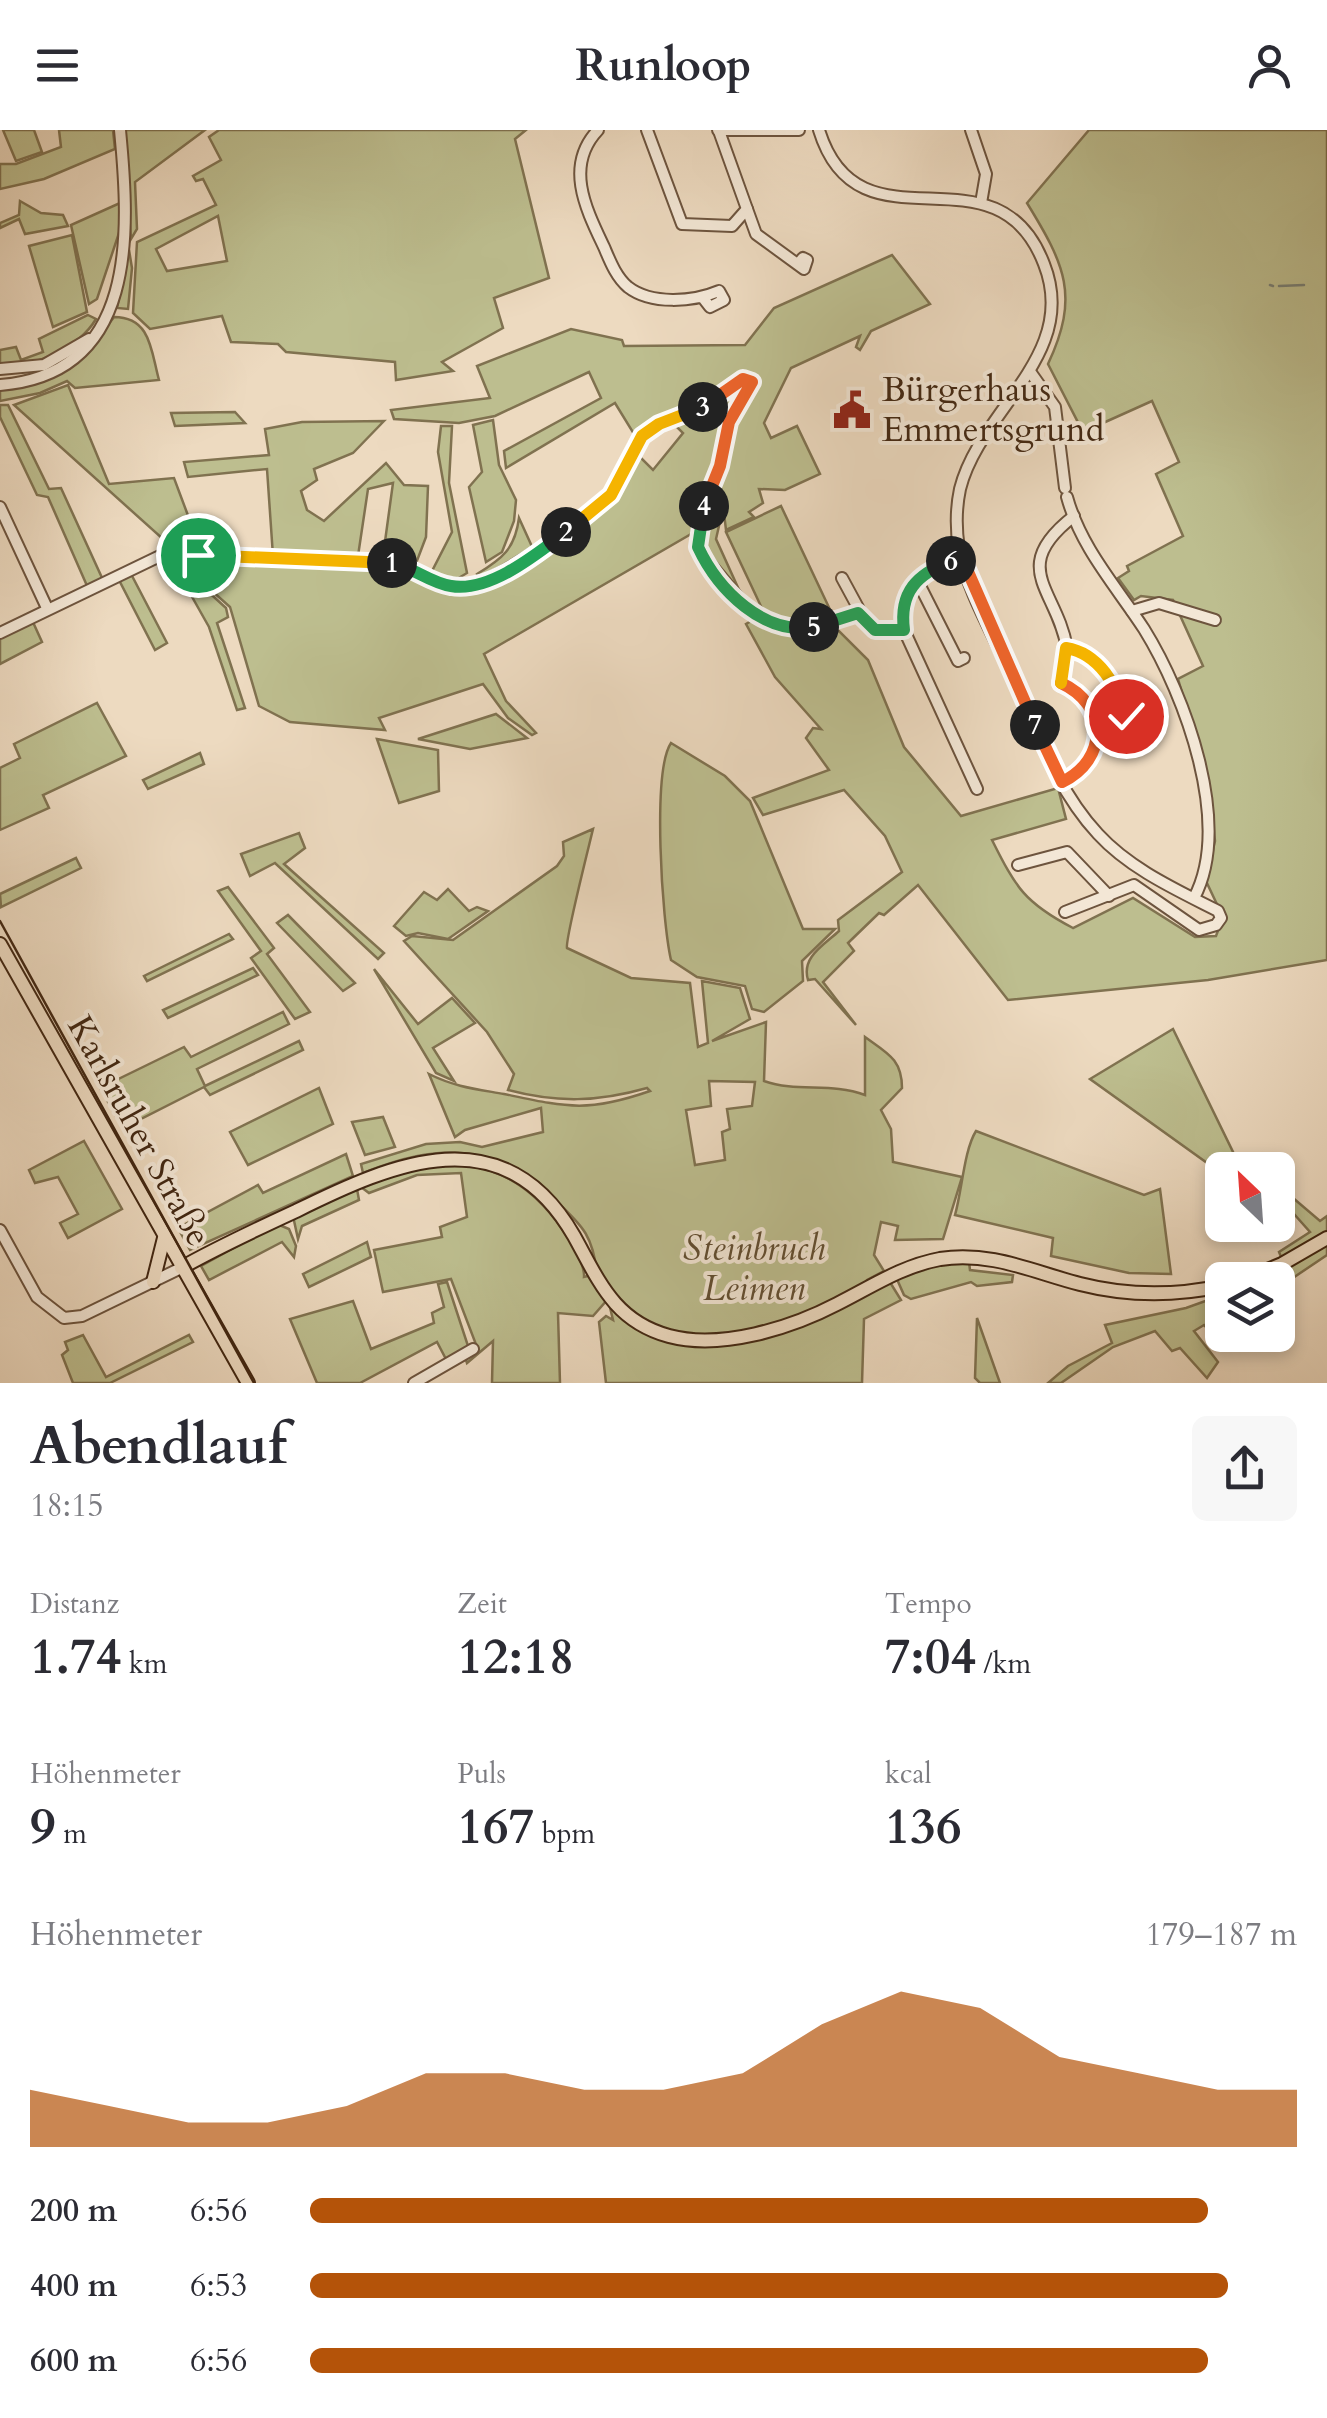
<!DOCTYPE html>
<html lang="de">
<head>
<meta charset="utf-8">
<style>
	body { margin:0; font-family:Cardo,serif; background:#f7f7f7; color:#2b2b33; height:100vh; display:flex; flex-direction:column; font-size:38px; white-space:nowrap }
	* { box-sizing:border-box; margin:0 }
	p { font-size:32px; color:#7c7c81 }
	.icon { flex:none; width:55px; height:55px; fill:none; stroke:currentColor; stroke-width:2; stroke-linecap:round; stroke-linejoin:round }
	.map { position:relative; height:1253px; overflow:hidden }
	.drawer { display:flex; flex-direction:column; background:#fff; flex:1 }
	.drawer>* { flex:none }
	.needle { width:65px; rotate:335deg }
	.tools { position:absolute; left:1205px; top:1022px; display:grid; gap:20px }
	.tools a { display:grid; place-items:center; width:90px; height:90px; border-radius:15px; background:#fff; box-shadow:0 5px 15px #0003; font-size:50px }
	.pin { position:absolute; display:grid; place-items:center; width:85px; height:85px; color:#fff; margin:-42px; border:5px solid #fff; border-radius:50%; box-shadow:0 2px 10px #0007 }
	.km { position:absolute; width:50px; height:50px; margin:-25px; border-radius:50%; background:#222; color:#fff; font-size:28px; line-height:50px; text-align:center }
	.round { display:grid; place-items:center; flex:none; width:105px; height:105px; border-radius:15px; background:#f7f7f7 }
	.overview { display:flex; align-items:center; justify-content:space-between; height:170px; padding:0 30px }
	h1 { font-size:55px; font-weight:700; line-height:75px }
	.metrics { display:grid; grid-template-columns:repeat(3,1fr); gap:15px; height:170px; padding:10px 30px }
	.metrics div { display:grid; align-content:center }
	.metrics b { font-size:50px; font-weight:700 }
	.metrics small { font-size:28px; font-weight:400 }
	.metrics p { font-size:28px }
	.chart { height:280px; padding:20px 30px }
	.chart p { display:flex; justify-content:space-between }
	.chart svg { width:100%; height:180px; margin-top:10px; fill:#b45309; opacity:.7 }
	ul { padding:0 30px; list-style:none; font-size:32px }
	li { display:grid; grid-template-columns:160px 120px 1fr; align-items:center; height:75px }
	li i { height:25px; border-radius:12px; background:#b45309 }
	header { display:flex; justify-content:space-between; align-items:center; height:130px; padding:0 30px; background:#fff; font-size:45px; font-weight:700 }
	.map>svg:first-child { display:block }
	.green { fill:#bdbe8f; stroke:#807250; stroke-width:2.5; fill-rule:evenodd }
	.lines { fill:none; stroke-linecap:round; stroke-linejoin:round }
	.stream { stroke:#777f76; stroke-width:2.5 }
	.minor-casing { stroke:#6d543e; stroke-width:14 }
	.major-casing { stroke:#422712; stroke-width:16 }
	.minor { stroke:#f3e7d6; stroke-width:10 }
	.major { stroke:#eddac0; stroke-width:12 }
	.tram { stroke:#422712; stroke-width:2.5 }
	.split-1-casing { stroke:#fff; stroke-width:20 }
	.split-2-casing { stroke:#fff; stroke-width:20 }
	.split-3-casing { stroke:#fff; stroke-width:20 }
	.split-4-casing { stroke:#fff; stroke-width:20 }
	.split-5-casing { stroke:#fff; stroke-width:20 }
	.split-6-casing { stroke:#fff; stroke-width:20 }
	.split-7-casing { stroke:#fff; stroke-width:20 }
	.split-8-casing { stroke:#fff; stroke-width:20 }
	.split-9-casing { stroke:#fff; stroke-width:20 }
	.split-1 { stroke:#f5b400; stroke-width:12 }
	.split-2 { stroke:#22a559; stroke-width:12 }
	.split-3 { stroke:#f5b400; stroke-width:12 }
	.split-4 { stroke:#f0652b; stroke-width:12 }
	.split-5 { stroke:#22a559; stroke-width:12 }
	.split-6 { stroke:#22a559; stroke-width:12 }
	.split-7 { stroke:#f0652b; stroke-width:12 }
	.split-8 { stroke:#f0652b; stroke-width:12 }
	.split-9 { stroke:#f5b400; stroke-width:12 }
	.labels { text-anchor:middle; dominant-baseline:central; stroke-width:8; stroke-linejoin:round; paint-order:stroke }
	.poi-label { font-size:35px; fill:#422712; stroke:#f3e7d6; text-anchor:start }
	.street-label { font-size:35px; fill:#422712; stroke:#f3e7d6 }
	.park-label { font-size:35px; font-style:italic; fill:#614d31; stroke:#f3e7d6 }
</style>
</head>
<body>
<header><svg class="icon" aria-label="menu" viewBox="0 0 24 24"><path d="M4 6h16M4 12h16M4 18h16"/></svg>Runloop<svg class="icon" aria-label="person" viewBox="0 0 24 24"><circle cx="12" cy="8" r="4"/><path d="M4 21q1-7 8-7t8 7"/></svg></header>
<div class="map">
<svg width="1327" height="1253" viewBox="0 0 1327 1253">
	<rect width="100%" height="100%" fill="#eddac0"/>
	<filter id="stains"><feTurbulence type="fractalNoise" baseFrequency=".002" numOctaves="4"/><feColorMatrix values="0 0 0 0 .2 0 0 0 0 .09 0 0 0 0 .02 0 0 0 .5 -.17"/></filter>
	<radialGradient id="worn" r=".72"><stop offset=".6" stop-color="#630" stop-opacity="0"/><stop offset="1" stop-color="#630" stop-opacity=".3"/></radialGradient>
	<!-- green -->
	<g class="green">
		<path d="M3,0H34L42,22L16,31Z"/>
		<path d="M59,0H113L115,19L44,49L0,59V34H16L61,17Z"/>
		<path d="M123,0H205L135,52L137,99L131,109Z"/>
		<path d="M219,0H526L515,9L549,148L494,168L503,198L442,232L453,241L396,250L395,232L286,222L278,214L231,212L222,186L150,199L133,183L137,112L216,75L203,49L196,51L193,46L221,30L209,7ZM218,86L227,131L167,141L156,119Z"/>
		<path d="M1089,0H1327V830L1208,850L1008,870L918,755L884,785L879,783L848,813L854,821L823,852L856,895L815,849L808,850C801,827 824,815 839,801L838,790L902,742L885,706L844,660L763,685L753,668L829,640L806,608L813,598L821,599L775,547L746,494L753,490L795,503L834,496L868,530L904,617L961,686L1058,658L1066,689L992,710C1016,758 1025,773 1073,798L1133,768L1195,807L1216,806L1223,787L1206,751L1215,711L1207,645L1178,549L1203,536L1173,470L1141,466L1134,470L1118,448L1129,441L1127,436L1183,406L1156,344L1179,332L1152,271L1083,302L1048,234C1080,166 1065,135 1027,73Z"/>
		<path d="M20,71L41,83L63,85L68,96L25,104L19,89L0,98V93L19,85Z"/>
		<path d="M120,73V100L97,169L89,174L71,95Z"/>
		<path d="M72,105L87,182L53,197L29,116Z"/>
		<path d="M129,120L132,138L128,179L117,178Z"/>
		<path d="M892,125L930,174L871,201L860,220L856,217L860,206L791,238L764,293L771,308L797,296L820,344L785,360L759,359L763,373L749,382L754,387L726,400L724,383L702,392L691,404L484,524L506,571L536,603L532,605L508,588L483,554L379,588L385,600L290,592L259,576L230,477L183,435L204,434V429L357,434L366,439L373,434C407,439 436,461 470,459L614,367L634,321L653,340L683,303L672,292L637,309L615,273L506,338L504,321L601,268L589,242L495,286L459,293L394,289L391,280L490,268L477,236L571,199L622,210L624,216L745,215L774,178Z"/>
		<path d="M88,185L96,189C79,218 33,238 0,236V220L16,217L21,230L43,222L39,209Z"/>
		<path d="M114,187C151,187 151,221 159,250L75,258L67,251L40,263L0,271V260C53,252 83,230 114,187Z"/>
		<path d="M68,255L109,354L174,348L199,415L174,419L14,275Z"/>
		<path d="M0,275H8L49,359L61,358L103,450L88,458L48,367L37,365L0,287Z"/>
		<path d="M235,282L245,293L175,296L171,283Z"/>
		<path d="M493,290L499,335L516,370L514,391L502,422L486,432L469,357L482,342L473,295Z"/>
		<path d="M384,291L353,323L314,339L317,350L301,361L307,380L324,391L386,333L404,355L428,356L426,407L415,436L383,426L393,353L368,359L358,426H273L267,339L188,347L184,332L269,325L265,299L302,292Z"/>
		<path d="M441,296H452L449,353L467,443L452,452L430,445L452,402L438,322Z"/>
		<path d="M781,376L834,488L799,495L767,489L726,402Z"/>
		<path d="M721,387L716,409L745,473L701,416V398Z"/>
		<path d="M519,388L534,421L479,449L477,444C502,429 515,419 519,388Z"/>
		<path d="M169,426L226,478L228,487L217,493L245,578L237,580L209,497Z"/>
		<path d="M130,442L167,513L155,520L118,448Z"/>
		<path d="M32,490L42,512L0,534V506Z"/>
		<path d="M97,573L126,626L43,665L49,678L0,700V638L20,628L14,614Z"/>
		<path d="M496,584L527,608L470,619L418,609Z"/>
		<path d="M377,609L438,620L439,661L399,673Z"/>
		<path d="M671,613L725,646L750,671L803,799H835L802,831L803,851L764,882L752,879L745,856L697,847L671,830C662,791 652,641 671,613Z"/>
		<path d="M200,623L204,634L148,659L143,650Z"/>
		<path d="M593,699C589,716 565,810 567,818L631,848L690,853L698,917L708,913L702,851L740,858L750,889L712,911L766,892L764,951C797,963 831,952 865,965V907C887,923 902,929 902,958L881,980L891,999L893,1032L962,1047L943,1109L895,1110L898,1096L881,1092L874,1125L884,1141L867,1150L866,1162L888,1149L901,1170L864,1189L862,1253H606L599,1192L606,1186L613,1190L608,1169L593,1186L558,1183L560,1253H492L493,1211L467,1233L465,1227L477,1217L451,1149L383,1162L374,1120L442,1107L440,1097L467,1087L461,1043L417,1045L369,1063L361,1057C439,1020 511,1024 562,1099C571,1111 585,1135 584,1147L597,1144C593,1107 584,1097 557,1072C494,1012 441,1012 363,1043L361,1034L426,1014L460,1012L482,1017L543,1002L541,978L465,1000L455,1007L429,944C455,957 476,959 504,964C566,977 587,983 650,961L647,958C598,972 557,973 508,960L514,944L487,902L404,811L412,806L453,810L557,736L564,726L563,712ZM709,951L755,952L752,976L727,979L730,999L722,1002L725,1030L695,1035L686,980L711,976Z"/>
		<path d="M299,703L305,718L284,734L384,823L378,829L275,733L250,746L241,724Z"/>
		<path d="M76,728L81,738L1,777L0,764Z"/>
		<path d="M228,757L274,818L267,824L310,882L295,889L251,828L261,821L218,761Z"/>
		<path d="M448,759L469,781L477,777L488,781L448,809L418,803L406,806L394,796L424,762L437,770Z"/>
		<path d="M288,785L355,853L343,861L277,793Z"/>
		<path d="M229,804L233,809L147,851L144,846Z"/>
		<path d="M253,838L258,845L168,888L163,880Z"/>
		<path d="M374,839L418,894L452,868L475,893L433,918L454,951L436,943Z"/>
		<path d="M283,882L289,894L197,939L205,956L299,911L303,920L210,965L204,957L123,998L100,958L184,917L191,927Z"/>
		<path d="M1173,899L1234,1024L1210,1035L1090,949Z"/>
		<path d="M319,958L333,994L248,1035L230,1002Z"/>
		<path d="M383,987L395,1017L365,1025L352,992Z"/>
		<path d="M976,1001L1144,1065L1160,1059L1171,1144L1129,1143L1051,1126L1053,1108L955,1085C962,1061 964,1020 976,1001Z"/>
		<path d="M84,1011L122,1079L68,1108L60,1093L78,1084L58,1047L35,1053L29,1040Z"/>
		<path d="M346,1024L353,1046L190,1120L178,1098L258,1055L263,1063Z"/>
		<path d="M357,1059L359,1070L302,1096L298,1109L293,1086Z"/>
		<path d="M1286,1062L1320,1091L1327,1086V1101L1282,1129L1279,1122L1310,1102L1278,1066Z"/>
		<path d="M277,1094L289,1099L296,1116L294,1127L282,1112L209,1150L201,1136Z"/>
		<path d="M367,1112L371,1127L309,1157L303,1144Z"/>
		<path d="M1327,1115V1125L1278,1158V1150H1260Z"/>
		<path d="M969,1132L970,1140L1013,1145L1012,1152L977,1156L971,1152L911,1169L904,1165L896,1147L942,1133Z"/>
		<path d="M447,1152L469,1219L448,1233L437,1212L360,1253H317L290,1189L353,1171L371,1219L434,1193L432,1183L444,1177L438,1154Z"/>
		<path d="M1222,1165V1205H1238L1227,1220L1204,1195L1194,1201L1218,1232L1207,1248L1180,1218L1172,1221L1155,1201L1113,1217L1061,1253H1048L1068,1236L1112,1213L1105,1195L1186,1178Z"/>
		<path d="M977,1188L1000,1253H980L975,1248Z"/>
		<path d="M83,1205L106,1247L189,1205L193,1212L110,1253H73L62,1225L68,1220L65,1212Z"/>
	</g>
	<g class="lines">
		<!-- stream -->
		<g class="stream">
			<path d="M1270,155L1273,156"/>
			<path d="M1279,156L1304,155"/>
		</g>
		<!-- minor casing -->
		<g class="minor-casing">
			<g id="minor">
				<path d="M598,0C564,36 586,79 604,117C610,131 616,147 628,157C651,175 693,172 719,161L724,170L710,177L703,168"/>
				<path d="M647,0L682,94L732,96L747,79L719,1"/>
				<path d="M718,0H799"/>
				<path d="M819,0C859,130 996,8 1044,134C1080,225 980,279 960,359C956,378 956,400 959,419C967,460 991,500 1008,538C1034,594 1055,658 1098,704C1130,739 1177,760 1218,781L1221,788L1216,795L1199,800L1134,755L1065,782"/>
				<path d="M971,0L986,44L981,73"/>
				<path d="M747,79L756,104L804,139L807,130L803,128L798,134"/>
				<path d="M0,239L44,235L89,209"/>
				<path d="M1031,243L1055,277L1065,358"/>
				<path d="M0,255C138,244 130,103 120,0"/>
				<path d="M1067,367C1081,418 1116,456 1144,499C1185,565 1233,694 1194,768"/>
				<path d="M0,377L47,478"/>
				<path d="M1074,386C1007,438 1057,459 1067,518C1110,524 1128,578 1128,616"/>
				<path d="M842,448L868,496L888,503L904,500L977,659"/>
				<path d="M917,450L958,531L964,528"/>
				<path d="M1132,481L1159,473L1215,490"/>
				<path d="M904,500C899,458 923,439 961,428"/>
				<path d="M0,503L164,424L377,431L407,436L451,456L479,453L499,444L555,410L606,372L634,316L648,301L710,274L746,248L752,256L729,292L720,336L699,389L697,411L702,424L747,478L781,496L814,498L858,483"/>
				<path d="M1062,652C1109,629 1108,574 1060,553L1067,518"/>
				<path d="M1018,735L1067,722L1109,766"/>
				<path d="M0,1100L37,1167L64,1188L82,1186L181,1138"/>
				<path d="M414,1253L473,1219"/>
			</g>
		</g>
		<!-- major casing -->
		<g class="major-casing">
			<g id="major">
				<path d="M0,814L248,1253"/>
				<path d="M181,1138C218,1117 257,1099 296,1081C393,1033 504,984 574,1106C599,1151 614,1191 669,1206C721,1220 791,1198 837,1174C871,1157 902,1136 940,1129C991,1121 1033,1142 1080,1154C1127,1166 1175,1166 1222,1156"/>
				<path d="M1243,1150L1282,1134L1327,1108"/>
				<path d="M153,1152L164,1108"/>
			</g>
		</g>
		<!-- minor -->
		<use href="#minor" class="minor"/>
		<!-- major -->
		<use href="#major" class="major"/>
		<!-- tram -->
		<path class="tram" d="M0,791L254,1253"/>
	</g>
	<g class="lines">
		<!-- split-1 casing -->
		<g class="split-1-casing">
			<path id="split-1" d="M198,425L392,433"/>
		</g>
		<!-- split-2 casing -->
		<g class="split-2-casing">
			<path id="split-2" d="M392,433C413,437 430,453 451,456C490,463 538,423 566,402"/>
		</g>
		<!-- split-3 casing -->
		<g class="split-3-casing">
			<path id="split-3" d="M566,402L611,365L642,306L659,294L703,277"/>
		</g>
		<!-- split-4 casing -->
		<g class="split-4-casing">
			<path id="split-4" d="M703,277L743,249L752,252L729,292L720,336L704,376"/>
		</g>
		<!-- split-5 casing -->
		<g class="split-5-casing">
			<path id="split-5" d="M704,376L698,417C718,460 764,506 814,497"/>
		</g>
		<!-- split-6 casing -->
		<g class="split-6-casing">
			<path id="split-6" d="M814,497L858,483L875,500H904C899,462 917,444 951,431"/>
		</g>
		<!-- split-7 casing -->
		<g class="split-7-casing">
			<path id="split-7" d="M951,431L962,428L1035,595"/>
		</g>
		<!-- split-8 casing -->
		<g class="split-8-casing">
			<path id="split-8" d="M1035,595L1062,652C1108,630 1109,575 1061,553"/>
		</g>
		<!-- split-9 casing -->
		<g class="split-9-casing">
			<path id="split-9" d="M1061,553L1066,518C1099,523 1118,557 1126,586"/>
		</g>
		<!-- split-1 -->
		<use href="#split-1" class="split-1"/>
		<!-- split-2 -->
		<use href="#split-2" class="split-2"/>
		<!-- split-3 -->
		<use href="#split-3" class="split-3"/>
		<!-- split-4 -->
		<use href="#split-4" class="split-4"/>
		<!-- split-5 -->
		<use href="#split-5" class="split-5"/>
		<!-- split-6 -->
		<use href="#split-6" class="split-6"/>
		<!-- split-7 -->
		<use href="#split-7" class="split-7"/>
		<!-- split-8 -->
		<use href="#split-8" class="split-8"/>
		<!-- split-9 -->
		<use href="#split-9" class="split-9"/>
	</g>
	<!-- icons -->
	<defs>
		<g id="civic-bare" transform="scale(3)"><path d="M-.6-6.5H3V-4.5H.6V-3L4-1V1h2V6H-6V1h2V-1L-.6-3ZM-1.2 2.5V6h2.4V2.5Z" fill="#8f2418" stroke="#f3e7d6" stroke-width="2.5" paint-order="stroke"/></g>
	</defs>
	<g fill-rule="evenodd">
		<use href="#civic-bare" x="852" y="280"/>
	</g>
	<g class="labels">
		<!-- poi labels -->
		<g class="poi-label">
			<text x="882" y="260">Bürgerhaus<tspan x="882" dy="40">Emmertsgrund</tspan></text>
		</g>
		<!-- street labels -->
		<g class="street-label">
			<text transform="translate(139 1001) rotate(61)">Karlsruher Straße</text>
		</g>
		<!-- park labels -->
		<g class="park-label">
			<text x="754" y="1119">Steinbruch<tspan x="754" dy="40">Leimen</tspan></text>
		</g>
	</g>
	<rect width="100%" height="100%" filter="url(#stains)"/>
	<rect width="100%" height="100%" fill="url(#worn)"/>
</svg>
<div class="tools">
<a><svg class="needle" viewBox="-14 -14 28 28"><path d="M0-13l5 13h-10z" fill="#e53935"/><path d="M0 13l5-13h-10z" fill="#7c7c81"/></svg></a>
<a><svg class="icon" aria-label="layers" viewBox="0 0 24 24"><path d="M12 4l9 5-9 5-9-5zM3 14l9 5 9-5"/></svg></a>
</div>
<div class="pin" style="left:198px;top:425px;background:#1e9e55"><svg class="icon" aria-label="arrive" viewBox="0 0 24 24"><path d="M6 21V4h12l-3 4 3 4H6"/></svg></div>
<div class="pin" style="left:1126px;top:586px;background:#d93025"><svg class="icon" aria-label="check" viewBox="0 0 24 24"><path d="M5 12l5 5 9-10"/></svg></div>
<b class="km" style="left:392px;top:433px">1</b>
<b class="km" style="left:566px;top:402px">2</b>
<b class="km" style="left:703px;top:277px">3</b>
<b class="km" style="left:704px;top:376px">4</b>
<b class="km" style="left:814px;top:497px">5</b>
<b class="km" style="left:951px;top:431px">6</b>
<b class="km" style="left:1035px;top:595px">7</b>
</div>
<section class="drawer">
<div class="overview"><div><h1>Abendlauf</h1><p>18:15</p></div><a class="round"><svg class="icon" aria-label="share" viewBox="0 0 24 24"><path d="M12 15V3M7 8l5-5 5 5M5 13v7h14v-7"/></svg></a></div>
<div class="metrics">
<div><p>Distanz</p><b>1.74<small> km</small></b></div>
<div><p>Zeit</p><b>12:18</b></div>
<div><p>Tempo</p><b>7:04<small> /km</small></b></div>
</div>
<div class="metrics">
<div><p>Höhenmeter</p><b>9<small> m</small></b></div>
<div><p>Puls</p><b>167<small> bpm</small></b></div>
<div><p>kcal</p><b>136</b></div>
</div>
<div class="chart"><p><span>Höhenmeter</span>179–187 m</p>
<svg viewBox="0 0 160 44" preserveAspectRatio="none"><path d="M0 44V30L10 34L20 38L30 38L40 34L50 26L60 26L70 30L80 30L90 26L100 14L110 6L120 10L130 22L140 26L150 30L160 30V44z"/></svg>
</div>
<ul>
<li><b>200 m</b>6:56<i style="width:91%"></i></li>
<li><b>400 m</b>6:53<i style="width:93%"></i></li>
<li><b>600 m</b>6:56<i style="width:91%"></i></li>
</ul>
</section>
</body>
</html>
